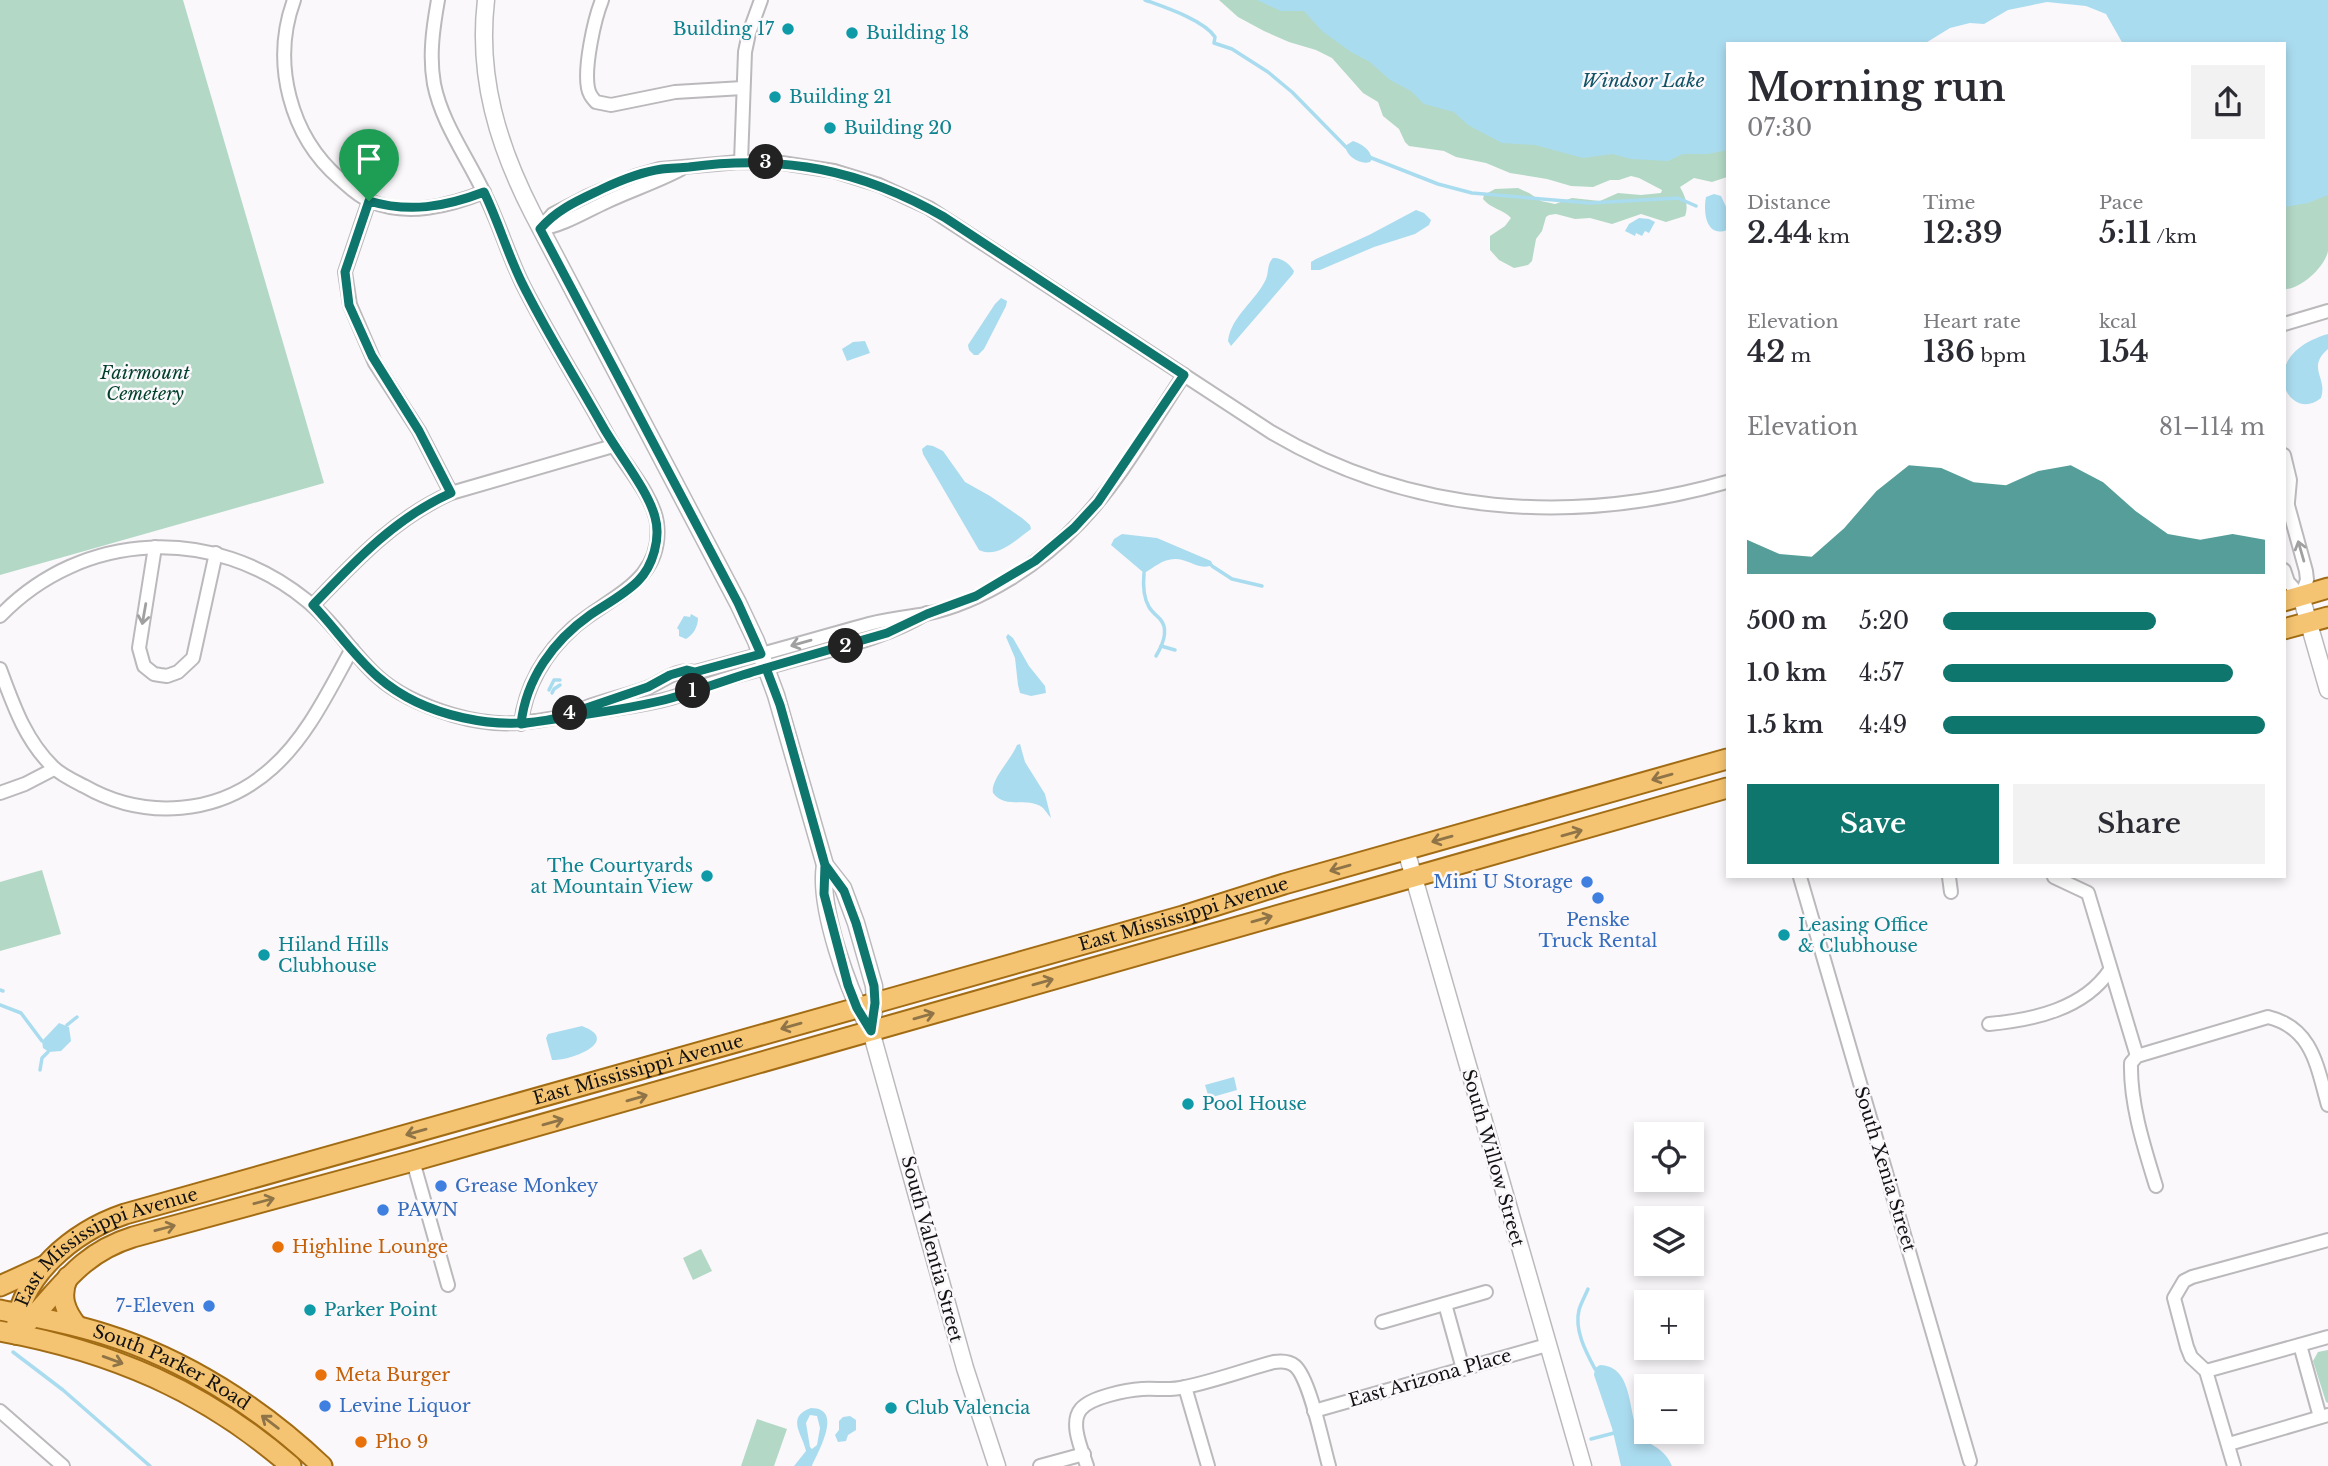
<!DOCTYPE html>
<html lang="en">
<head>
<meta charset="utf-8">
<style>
	body { margin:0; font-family:"Libre Baskerville",serif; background:#f2f2f3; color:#2b2b33; height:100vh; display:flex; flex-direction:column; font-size:26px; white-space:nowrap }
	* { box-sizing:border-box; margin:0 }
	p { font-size:23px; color:#7c7c81 }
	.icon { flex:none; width:38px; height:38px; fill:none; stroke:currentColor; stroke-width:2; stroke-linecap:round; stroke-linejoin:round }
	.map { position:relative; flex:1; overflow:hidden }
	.drawer { position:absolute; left:1726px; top:42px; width:560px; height:836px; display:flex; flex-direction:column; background:#fff; border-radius:0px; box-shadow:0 4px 10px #0003 }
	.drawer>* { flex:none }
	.buttons { position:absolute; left:1634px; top:1122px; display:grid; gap:14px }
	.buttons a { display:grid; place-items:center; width:70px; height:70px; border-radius:0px; background:#fff; box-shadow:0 4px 10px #0003; font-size:35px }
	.pin { position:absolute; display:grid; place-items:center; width:60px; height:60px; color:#fff; margin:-72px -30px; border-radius:50% 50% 50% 0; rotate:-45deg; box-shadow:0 0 7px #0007 }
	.pin .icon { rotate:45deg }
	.km { position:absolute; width:35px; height:35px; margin:-18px; border-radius:50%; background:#222; color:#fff; font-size:19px; line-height:35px; text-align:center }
	.round { display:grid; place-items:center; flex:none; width:74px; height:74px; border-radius:0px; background:#f2f2f3 }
	.head { display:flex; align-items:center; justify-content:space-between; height:119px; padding:0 21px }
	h1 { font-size:38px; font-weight:600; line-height:52px }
	.figures { display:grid; grid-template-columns:repeat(3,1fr); gap:10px; height:119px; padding:7px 21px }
	.figures div { display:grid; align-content:center }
	.figures b { font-size:30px; font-weight:600 }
	.figures small { font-size:19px; font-weight:400 }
	.figures p { font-size:19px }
	.chart { height:196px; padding:14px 21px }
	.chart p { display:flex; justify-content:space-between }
	.chart svg { width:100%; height:126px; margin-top:7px; fill:#0f766e; opacity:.7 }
	.action { display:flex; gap:14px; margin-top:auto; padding:14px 21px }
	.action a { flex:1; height:80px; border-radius:0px; background:#0f766e; color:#fff; font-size:28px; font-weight:600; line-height:80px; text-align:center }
	.action a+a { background:#f2f2f3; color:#2b2b33 }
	ul { padding:0 21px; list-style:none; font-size:23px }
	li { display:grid; grid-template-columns:112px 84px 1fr; align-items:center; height:52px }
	li i { height:18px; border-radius:9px; background:#0f766e }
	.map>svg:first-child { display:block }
	.green { fill:#b3d8c6 }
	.water { fill:#aadcef; fill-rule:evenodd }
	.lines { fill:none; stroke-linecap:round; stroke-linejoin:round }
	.stream { stroke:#aadcef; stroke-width:3.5 }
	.minor-casing { stroke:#bbb9bc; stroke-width:16 }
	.tertiary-casing { stroke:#bbb9bc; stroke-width:19 }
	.primary-casing { stroke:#a26c14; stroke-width:23 }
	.minor { stroke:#fff; stroke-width:12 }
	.tertiary { stroke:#fff; stroke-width:16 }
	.primary { stroke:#f5c472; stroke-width:19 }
	.oneway { stroke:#a1a0a1 }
	.oneway2 { stroke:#8f7447 }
	.route-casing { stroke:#fff; stroke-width:14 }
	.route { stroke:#0f766e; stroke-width:9 }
	.culture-dot { fill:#0f9aa8; stroke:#faf8fb; stroke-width:2.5 }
	.shop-dot { fill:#3f7fe0; stroke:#faf8fb; stroke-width:2.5 }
	.food-dot { fill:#e8710a; stroke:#faf8fb; stroke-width:2.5 }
	.labels { text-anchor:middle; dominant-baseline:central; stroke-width:5; stroke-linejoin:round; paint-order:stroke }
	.culture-label { font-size:18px; fill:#0d838f; stroke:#faf8fb; text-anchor:start }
	.park-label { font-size:18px; font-style:italic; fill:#003f2a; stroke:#faf8fb }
	.shop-label { font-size:18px; fill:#366cbe; stroke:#faf8fb; text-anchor:start }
	.street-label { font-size:18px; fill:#131213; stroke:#faf8fb }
	.food-label { font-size:18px; fill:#c56008; stroke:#faf8fb; text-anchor:start }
	.water-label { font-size:19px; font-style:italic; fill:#105366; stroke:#faf8fb }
</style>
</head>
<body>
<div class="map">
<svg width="2328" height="1466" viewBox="0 0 2328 1466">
	<rect width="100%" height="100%" fill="#faf8fb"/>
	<!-- green -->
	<g class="green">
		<path d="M0,0H183L324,483L0,575Z"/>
		<path d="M1219,0H1271L1300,8L1727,145V177L1712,182L1694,178L1680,187C1685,196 1689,205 1685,216L1666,222L1641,214L1612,224L1590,218L1575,219L1556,214L1549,215L1546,217L1542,231L1536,239L1532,261L1528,265L1514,268L1499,260L1490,250V236L1505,226L1511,218C1503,209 1491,209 1483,199L1484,195L1495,189L1518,188L1529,193L1541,201L1555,204L1572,198L1600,201L1618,193L1641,195L1661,193L1662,190L1639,178L1631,176L1619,180H1610L1593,187L1571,186L1547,179L1510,173L1486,163L1456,157L1444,151L1409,146L1405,142L1399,129L1383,116L1378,102L1363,93L1332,58L1316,50L1289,42L1264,31L1238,17Z"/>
		<path d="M2328,189C2328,209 2328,232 2328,251C2325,267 2300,290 2284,289V202Z"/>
		<path d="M42,870L61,934L0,951V882Z"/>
		<path d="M701,1249L712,1271L693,1280L683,1258Z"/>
		<path d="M2328,1350V1403L2326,1402L2313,1361L2318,1352Z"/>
		<path d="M757,1419L787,1429L774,1466H741Z"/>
	</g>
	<!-- water -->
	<g class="water">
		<path d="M1257,0H2328V195L2308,203L2284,207V44H2123L2106,14L2086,6L2047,2L2008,10L1984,24L1970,23L1950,28L1924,44H1727V150L1708,154H1683L1668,161L1631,159L1612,154L1583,158L1535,145L1502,143L1468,125L1454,112L1424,104L1411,91L1390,80L1370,62L1351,52L1322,31L1304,11H1281Z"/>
		<path d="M1353,141C1362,144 1370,149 1372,159L1370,162C1360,165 1347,157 1345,146Z"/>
		<path d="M1714,194L1721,196L1727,209V230C1706,238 1703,212 1706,197Z"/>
		<path d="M1416,210L1424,213L1431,220L1429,225L1415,234L1374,247L1320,270H1311V262L1316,259L1369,235Z"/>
		<path d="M1639,218L1649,219L1655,222L1649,233L1645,231L1642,236L1636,233L1635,236L1625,231L1629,224Z"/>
		<path d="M1273,258C1281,257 1290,264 1294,271L1293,274L1231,346L1228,341C1231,316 1256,301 1266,279C1269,271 1267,264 1273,258Z"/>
		<path d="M1001,298L1007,301L1006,306L984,349L978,355H974L969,350L968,345L995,304Z"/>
		<path d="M2328,334V349C2306,368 2328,377 2321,398C2289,425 2252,356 2328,334Z"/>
		<path d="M865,341L870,353L847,361L842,349L853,342Z"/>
		<path d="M927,445L933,446L943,451L965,482L990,496L1022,518L1030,525L1031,529C1016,540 997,559 979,550L923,454L922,449Z"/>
		<path d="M1122,534L1157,538L1211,561L1213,565C1198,571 1190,559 1175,559C1162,559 1154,568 1144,573L1111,545L1114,539Z"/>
		<path d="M691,614L698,618C698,627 693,635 686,639L679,636V630L677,628L684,616L690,617Z"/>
		<path d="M1008,634L1013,638L1029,666L1045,686L1046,693L1031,696L1020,693L1018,685L1015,658L1006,637Z"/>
		<path d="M1020,744L1025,762L1045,794L1051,818C1048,815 1046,811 1043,808C1028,796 1006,810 993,793C990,780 1011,760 1017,745Z"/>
		<path d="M59,1023L69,1027L71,1041L61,1051L49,1052L43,1048L42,1041Z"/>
		<path d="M582,1026C622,1041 571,1061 552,1060L546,1038L548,1034Z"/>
		<path d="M1234,1077L1237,1090L1209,1098L1205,1085Z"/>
		<path d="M1600,1365C1633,1366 1628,1411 1638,1432C1645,1446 1663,1444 1672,1466H1621L1612,1428L1594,1375L1595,1368Z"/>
		<path d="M811,1408C844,1408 818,1452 812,1466H794L806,1451C803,1435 785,1417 811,1408ZM810,1415L817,1416L820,1428L817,1445L812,1449L810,1447L806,1423Z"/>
		<path d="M850,1416L856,1420V1430L848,1435L846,1441L838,1442L835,1435L839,1430V1421L843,1417Z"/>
	</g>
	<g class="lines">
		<!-- stream -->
		<g class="stream">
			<path d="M1145,0C1164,7 1204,20 1215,37L1214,43L1232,49L1268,72L1292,92L1346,147"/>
			<path d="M1369,157L1438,184L1472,193L1590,203L1678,198L1696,206"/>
			<path d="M1212,566L1232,579L1262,586"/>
			<path d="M1144,573C1143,584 1143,597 1149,607C1152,612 1156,615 1160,619C1170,630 1162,646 1156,656"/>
			<path d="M1161,646L1175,650"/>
			<path d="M549,690L554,680H560"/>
			<path d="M552,693L554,689L560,685"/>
			<path d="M0,990L3,991"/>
			<path d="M0,1005L21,1013L42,1041"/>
			<path d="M67,1025L77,1017"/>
			<path d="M40,1070L42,1058L48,1052"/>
			<path d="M1588,1289C1585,1296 1581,1303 1579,1310C1574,1330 1586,1352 1595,1369"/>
			<path d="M13,1352L63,1390L150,1466"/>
			<path d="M1591,1439L1614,1433"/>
		</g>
		<!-- minor casing -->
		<g class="minor-casing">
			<g id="minor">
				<path d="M294,0C271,63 290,136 340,179C349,187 359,197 370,201C407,217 449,206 484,192"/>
				<path d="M438,0C433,28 429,56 434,84C442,124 468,158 485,195C499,223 508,254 522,283C548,335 580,385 608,436C622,462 653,494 657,523C664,582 608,597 573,628C545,653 525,687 521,724"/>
				<path d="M602,0C594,20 584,67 588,88C589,94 592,98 596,102L611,105L675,92L743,88"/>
				<path d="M741,162L745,52L749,33L761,0"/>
				<path d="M369,201L345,272L350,305L375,363L419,431L451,493"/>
				<path d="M540,229L553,214L586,197L636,176L660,169L739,162L782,163L834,171L879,185L929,208L1271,432C1411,515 1573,526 1727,482"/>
				<path d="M540,229C564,225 584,212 606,202C631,190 657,182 681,169"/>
				<path d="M2284,324L2328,311"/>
				<path d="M2284,455L2290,480L2288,502"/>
				<path d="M2284,491L2306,571L2307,580L2301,596L2288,582L2284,570"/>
				<path d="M155,547L139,648L144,666L154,674L160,675L167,676L178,672L193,658L216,553"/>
				<path d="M313,605C355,561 395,518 451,493L613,446"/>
				<path d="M0,616C83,530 214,525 306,600C334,622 352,654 378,677C398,695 427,707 453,715C501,729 526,723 573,715C604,710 636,707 667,699C679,696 690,691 701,687C728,677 756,671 783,663C831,649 883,640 927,613"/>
				<path d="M0,669C13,704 25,740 53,767C61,775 74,781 84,786C145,821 220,815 272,768C308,736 329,690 352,649"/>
				<path d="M587,707C607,700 628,695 647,688C664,681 676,668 695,672C753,657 811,640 869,624C888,619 907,617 926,614C983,602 1040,564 1080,522C1121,479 1151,424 1184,375"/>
				<path d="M0,793L25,784L54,769"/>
				<path d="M1800,877L1970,1461"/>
				<path d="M1949,877L1951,892"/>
				<path d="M2054,877L2088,893L2137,1056"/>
				<path d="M1989,1024C2033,1020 2084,1009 2110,970"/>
				<path d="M413,1161L448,1285"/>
				<path d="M2156,1186C2144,1147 2130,1104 2131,1063L2137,1056L2268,1017C2313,1028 2317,1067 2328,1105"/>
				<path d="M1445,1304L1463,1369"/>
				<path d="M1382,1322L1486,1292"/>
				<path d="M2300,1345L2320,1417"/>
				<path d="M2206,1371L2328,1337"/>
				<path d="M1185,1387L1208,1466"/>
				<path d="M0,1411L63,1466"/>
				<path d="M1314,1411L1547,1345"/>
				<path d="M2229,1444L2328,1415"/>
				<path d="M1040,1466L1084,1454"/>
				<path d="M1087,1466C1082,1450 1069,1423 1081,1409C1091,1397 1127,1390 1142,1389C1157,1388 1170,1391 1185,1387C1215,1381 1244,1370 1274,1362C1281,1361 1289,1361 1295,1366C1310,1379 1323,1445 1329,1466"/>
				<path d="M2234,1466L2206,1371L2191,1357L2187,1347L2174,1298L2184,1281L2192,1277L2328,1240"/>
			</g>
		</g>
		<!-- tertiary casing -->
		<g class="tertiary-casing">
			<g id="tertiary">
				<path d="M486,0C477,77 498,146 533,214L738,603L756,641L776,695L825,865L843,888L856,923L874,986L875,1003L871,1031"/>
				<path d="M2301,596L2328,690"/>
				<path d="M1406,850L1583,1466"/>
				<path d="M825,865C818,907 849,994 871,1031L965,1368L997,1466"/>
			</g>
		</g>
		<!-- primary casing -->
		<g class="primary-casing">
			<g id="primary">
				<path d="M2284,601L2328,588"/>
				<path d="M2284,629L2328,617"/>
				<path d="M68,1277C59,1296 65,1311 77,1326"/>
				<path d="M0,1286L44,1266"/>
				<path id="s1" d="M0,1310C35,1317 70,1323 104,1334C185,1359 261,1408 322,1466"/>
				<path d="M0,1331C111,1351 205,1391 291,1466"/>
				<path id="s2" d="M16,1334C17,1276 75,1231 125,1214L875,1003L1183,916L1284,884L1727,759"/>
				<path d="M16,1334C57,1295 75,1255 133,1237L413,1161L1727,788"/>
			</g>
		</g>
		<!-- minor -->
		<use href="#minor" class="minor"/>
		<!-- tertiary -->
		<use href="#tertiary" class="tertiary"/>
		<!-- primary -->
		<use href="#primary" class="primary"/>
	</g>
	<!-- one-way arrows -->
	<defs><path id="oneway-shaft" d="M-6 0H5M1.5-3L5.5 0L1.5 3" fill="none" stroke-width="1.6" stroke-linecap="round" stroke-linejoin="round" transform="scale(1.75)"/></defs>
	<g class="oneway">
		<use href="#oneway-shaft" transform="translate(2301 551) rotate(-106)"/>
		<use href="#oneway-shaft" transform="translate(144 614) rotate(100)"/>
		<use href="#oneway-shaft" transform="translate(801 643) rotate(164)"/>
	</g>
	<g class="oneway2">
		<use href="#oneway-shaft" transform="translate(1662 777) rotate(164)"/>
		<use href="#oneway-shaft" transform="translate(1572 833) rotate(-16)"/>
		<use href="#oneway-shaft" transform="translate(1442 839) rotate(164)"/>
		<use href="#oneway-shaft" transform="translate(1340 868) rotate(164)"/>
		<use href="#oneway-shaft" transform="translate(1262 919) rotate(-16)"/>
		<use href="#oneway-shaft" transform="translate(1043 982) rotate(-16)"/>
		<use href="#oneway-shaft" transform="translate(924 1016) rotate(-16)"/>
		<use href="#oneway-shaft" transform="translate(791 1026) rotate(164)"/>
		<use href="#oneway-shaft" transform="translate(637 1098) rotate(-16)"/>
		<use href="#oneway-shaft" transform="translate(553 1122) rotate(-16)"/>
		<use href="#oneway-shaft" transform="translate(416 1132) rotate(164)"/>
		<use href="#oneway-shaft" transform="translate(264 1201) rotate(-15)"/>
		<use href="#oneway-shaft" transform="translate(165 1228) rotate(-15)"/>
		<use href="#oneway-shaft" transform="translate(113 1360) rotate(20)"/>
		<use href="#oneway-shaft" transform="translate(270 1422) rotate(-143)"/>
	</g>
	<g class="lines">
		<!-- route casing -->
		<g class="route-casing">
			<path id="route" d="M369,201C409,213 445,207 484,192C498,221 507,252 521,281C545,330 575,377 602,425C617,452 648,490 655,517C661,538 653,566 638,581C624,595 606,604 590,615C553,641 526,679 521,724C568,717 619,711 664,700C699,691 732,677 766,668L780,705L825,865L824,894L848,985L857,1008L871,1031L875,1003L874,986L856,923L844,891L825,865L780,705L766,668L887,633L927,614L976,596L1035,561L1074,528L1098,502L1184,375L944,217C862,170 783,154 689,167C680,168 671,168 662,169C641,172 621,180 602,189C579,200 557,209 540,229L738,603L761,654L695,672L687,670L670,675L648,687L557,718C499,732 424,717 378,677C354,656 335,628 313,605C355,561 395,518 451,493L419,431L372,356L349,305L345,272L369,201"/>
		</g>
		<!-- route -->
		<use href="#route" class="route"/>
	</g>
	<!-- markers -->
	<g class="culture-dot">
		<circle cx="788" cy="29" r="7"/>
		<circle cx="852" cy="33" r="7"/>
		<circle cx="775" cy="97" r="7"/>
		<circle cx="830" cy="128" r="7"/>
		<circle cx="707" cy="876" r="7"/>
		<circle cx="1784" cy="935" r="7"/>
		<circle cx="264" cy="955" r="7"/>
		<circle cx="1188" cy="1104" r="7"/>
		<circle cx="310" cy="1310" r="7"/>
		<circle cx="891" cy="1408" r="7"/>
	</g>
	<g class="shop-dot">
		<circle cx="1587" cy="882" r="7"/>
		<circle cx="1598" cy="898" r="7"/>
		<circle cx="441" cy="1186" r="7"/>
		<circle cx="383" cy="1210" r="7"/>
		<circle cx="209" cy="1306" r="7"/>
		<circle cx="325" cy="1406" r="7"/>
	</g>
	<g class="food-dot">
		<circle cx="278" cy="1247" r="7"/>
		<circle cx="321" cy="1375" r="7"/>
		<circle cx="361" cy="1442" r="7"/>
	</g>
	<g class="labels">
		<!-- culture labels -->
		<g class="culture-label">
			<text x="774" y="29" text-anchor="end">Building 17</text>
			<text x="866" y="33">Building 18</text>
			<text x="789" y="97">Building 21</text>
			<text x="844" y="128">Building 20</text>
			<text x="693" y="866" text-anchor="end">The Courtyards<tspan x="693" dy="21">at Mountain View</tspan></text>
			<text x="1798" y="925">Leasing Office<tspan x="1798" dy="21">&amp; Clubhouse</tspan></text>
			<text x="278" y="945">Hiland Hills<tspan x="278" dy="21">Clubhouse</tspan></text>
			<text x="1202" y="1104">Pool House</text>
			<text x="324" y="1310">Parker Point</text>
			<text x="905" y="1408">Club Valencia</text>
		</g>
		<!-- park labels -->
		<g class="park-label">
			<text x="145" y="373">Fairmount<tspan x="145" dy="21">Cemetery</tspan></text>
		</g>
		<!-- shop labels -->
		<g class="shop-label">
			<text x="1573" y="882" text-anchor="end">Mini U Storage</text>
			<text x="1598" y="920" text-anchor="middle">Penske<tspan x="1598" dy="21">Truck Rental</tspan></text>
			<text x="455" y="1186">Grease Monkey</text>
			<text x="397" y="1210">PAWN</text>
			<text x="195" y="1306" text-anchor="end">7-Eleven</text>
			<text x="339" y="1406">Levine Liquor</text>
		</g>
		<!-- street labels -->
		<g class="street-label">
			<text stroke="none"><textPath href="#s2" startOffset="1272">East Mississippi Avenue</textPath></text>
			<text stroke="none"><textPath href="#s2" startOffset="705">East Mississippi Avenue</textPath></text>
			<text transform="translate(1493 1158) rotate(74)">South Willow Street</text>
			<text transform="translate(1885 1169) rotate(73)">South Xenia Street</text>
			<text transform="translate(932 1249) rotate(75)">South Valentia Street</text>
			<text stroke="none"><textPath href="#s2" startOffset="138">East Mississippi Avenue</textPath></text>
			<text stroke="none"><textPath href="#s1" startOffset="182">South Parker Road</textPath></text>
			<text transform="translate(1430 1378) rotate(-16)">East Arizona Place</text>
		</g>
		<!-- food labels -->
		<g class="food-label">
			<text x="292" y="1247">Highline Lounge</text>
			<text x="335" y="1375">Meta Burger</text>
			<text x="375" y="1442">Pho 9</text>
		</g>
		<!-- water labels -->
		<g class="water-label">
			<text x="1643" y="80">Windsor Lake</text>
		</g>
	</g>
</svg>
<div class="buttons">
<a><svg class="icon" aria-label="locate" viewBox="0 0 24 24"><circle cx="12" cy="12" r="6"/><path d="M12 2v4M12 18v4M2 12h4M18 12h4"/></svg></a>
<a><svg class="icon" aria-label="layers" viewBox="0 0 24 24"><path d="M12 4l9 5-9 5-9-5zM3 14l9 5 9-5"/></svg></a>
<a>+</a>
<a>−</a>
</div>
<div class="pin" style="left:369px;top:201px;background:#1e9e55"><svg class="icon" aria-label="arrive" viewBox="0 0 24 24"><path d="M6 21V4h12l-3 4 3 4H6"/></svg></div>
<b class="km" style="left:693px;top:691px">1</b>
<b class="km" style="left:846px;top:646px">2</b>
<b class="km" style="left:766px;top:162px">3</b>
<b class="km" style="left:570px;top:713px">4</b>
<section class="drawer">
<div class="head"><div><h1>Morning run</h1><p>07:30</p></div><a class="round"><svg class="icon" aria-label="share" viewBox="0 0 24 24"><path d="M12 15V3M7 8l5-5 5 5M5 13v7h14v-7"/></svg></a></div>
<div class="figures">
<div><p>Distance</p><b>2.44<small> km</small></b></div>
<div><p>Time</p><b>12:39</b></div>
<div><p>Pace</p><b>5:11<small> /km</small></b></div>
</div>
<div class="figures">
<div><p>Elevation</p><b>42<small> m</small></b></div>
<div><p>Heart rate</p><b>136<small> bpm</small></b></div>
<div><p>kcal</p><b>154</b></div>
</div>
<div class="chart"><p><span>Elevation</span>81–114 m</p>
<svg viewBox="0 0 160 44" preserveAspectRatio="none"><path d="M0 44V32L10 37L20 38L30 28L40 15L50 6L60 7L70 12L80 13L90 8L100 6L110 12L120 22L130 30L140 32L150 30L160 32V44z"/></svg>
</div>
<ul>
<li><b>500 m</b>5:20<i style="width:66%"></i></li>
<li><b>1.0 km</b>4:57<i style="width:90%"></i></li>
<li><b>1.5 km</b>4:49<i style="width:100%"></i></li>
</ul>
<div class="action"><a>Save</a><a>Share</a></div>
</section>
</div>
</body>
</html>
